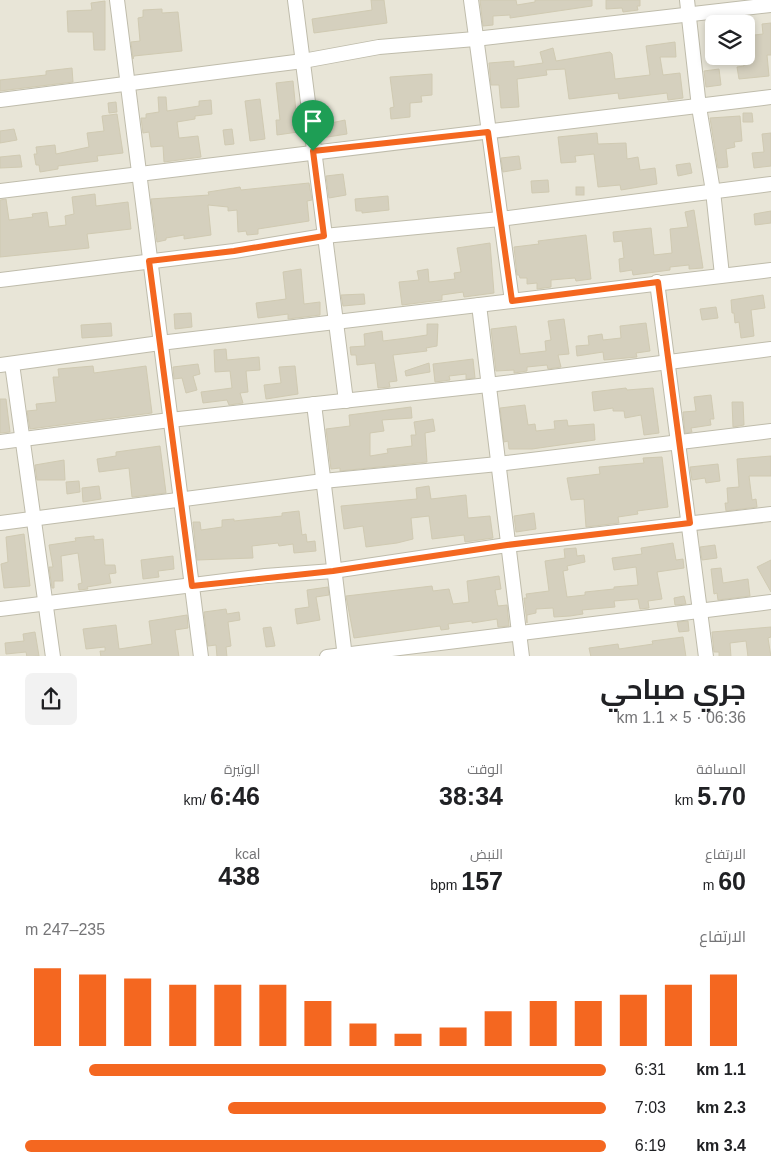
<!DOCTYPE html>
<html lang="ar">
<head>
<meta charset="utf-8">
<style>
	body { margin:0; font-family:Helvetica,Cairo,sans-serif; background:#f2f2f2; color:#202124; direction:rtl; height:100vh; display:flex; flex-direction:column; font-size:19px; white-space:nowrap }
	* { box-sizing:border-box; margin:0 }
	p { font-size:16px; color:#757577 }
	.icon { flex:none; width:28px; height:28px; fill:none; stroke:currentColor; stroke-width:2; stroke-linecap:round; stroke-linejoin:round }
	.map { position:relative; height:656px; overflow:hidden; direction:ltr }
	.panel { display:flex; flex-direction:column; background:#fff; flex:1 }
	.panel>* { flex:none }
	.controls { position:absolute; left:705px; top:15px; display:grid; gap:10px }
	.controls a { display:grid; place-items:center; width:50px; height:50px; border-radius:8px; background:#fff; box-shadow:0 2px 8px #0003; font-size:25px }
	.pin { position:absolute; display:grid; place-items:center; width:42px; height:42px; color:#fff; margin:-51px -21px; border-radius:50% 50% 50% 0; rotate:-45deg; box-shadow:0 0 5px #0007 }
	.pin .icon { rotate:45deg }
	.round { display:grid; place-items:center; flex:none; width:52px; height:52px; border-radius:8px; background:#f2f2f2 }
	.summary { display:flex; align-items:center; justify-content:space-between; height:85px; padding:0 25px }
	h1 { font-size:28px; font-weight:700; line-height:38px }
	.metrics { display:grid; grid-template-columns:repeat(3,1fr); gap:8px; height:85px; padding:5px 25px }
	.metrics div { display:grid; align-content:center }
	.metrics b { font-size:25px; font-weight:700 }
	.metrics small { font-size:14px; font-weight:400 }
	.metrics p { font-size:14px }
	.chart { height:140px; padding:10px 25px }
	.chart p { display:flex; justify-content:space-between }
	.chart svg { width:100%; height:90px; margin-top:5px; stroke:#f46720; stroke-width:6 }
	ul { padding:0 25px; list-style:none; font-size:16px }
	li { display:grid; grid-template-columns:80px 60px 1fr; align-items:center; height:38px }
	li i { height:12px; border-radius:6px; background:#f46720 }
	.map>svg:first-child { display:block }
	.residential { fill:#e8e5d7; fill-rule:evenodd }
	.building { fill:#d5d0be; stroke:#d0cab2 }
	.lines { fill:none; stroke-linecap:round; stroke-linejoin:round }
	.minor-casing { stroke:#bfbcab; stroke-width:16 }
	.minor { stroke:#fff; stroke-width:14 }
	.route-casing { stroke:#fff; stroke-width:10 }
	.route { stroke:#f46720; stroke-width:6 }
</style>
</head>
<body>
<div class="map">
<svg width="771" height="657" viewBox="0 0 771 657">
	<rect width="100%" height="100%" fill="#f4f2e9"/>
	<!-- residential -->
	<path class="residential" d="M0,0H771V656L0,657ZM714,24H746V56H714Z"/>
	<!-- building -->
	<g class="building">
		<path d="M371,0H384L387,23L314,33L312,19L372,10Z"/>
		<path d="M480,0H516L517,5L535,2V0H592V6L510,18V15L493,16V25L483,26Z"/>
		<path d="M606,0H640V6H637L638,10L623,12L622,8L606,9Z"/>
		<path d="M105,1V50H94L93,32H68L67,11L92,10L91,3Z"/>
		<path d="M162,9V13L178,12L182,51L134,56L133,59L131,42L140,41L138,18L143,17V10Z"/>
		<path d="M771,23V55H767L769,76L739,79L737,67L744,66L743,56H746V36L763,34L762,24Z"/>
		<path d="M675,42L676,57H660L663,75L680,73L683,98L668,100L667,93L619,99L618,93L569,99L565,69L546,70L547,75L517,79L519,107L501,108L499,85H491L489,63L514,61V67L543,63L540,52L553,48L556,61L610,52L612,54L615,79L650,75L646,46Z"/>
		<path d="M72,68L73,82L0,91V80L46,75V71Z"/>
		<path d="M719,69L721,85L706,87L704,71Z"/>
		<path d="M432,74V95L421,96L422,102L410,103V117L391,119L390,108L394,107L390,77Z"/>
		<path d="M293,81L298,132L277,135L276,120H280L276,83Z"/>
		<path d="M158,97H166L167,111L199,106V101L211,100L212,114L195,116V119L177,122L179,138L198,136L201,157L164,162L163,146L151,147L149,132L143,133L141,118H146V114L159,112Z"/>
		<path d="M260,99L265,139L250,141L245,101Z"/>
		<path d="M116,102L117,112L109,113L108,103Z"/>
		<path d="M330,113L331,123L345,120L347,134L321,138L318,115Z"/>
		<path d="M743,113H752L753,122H743Z"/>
		<path d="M117,114L123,153L97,156L98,161L58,166V169L40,172L39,165H36L34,154H37L36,147L55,145L56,154L89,147L87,133L104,131L102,116Z"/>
		<path d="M740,116L742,141L734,142L735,147L726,149L728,167L718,168L710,118Z"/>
		<path d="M14,129L17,140L0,143V131Z"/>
		<path d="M232,129L234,144L225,145L223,130Z"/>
		<path d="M597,133L598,144L626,143L627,159L638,157L640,170L655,168L657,184L621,190L620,185L598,187L594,154L575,156L576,162L561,163L558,137Z"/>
		<path d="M771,133V166L754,168L752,153L764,152L762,134Z"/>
		<path d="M20,155L22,167L0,168V157Z"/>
		<path d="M519,156L521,169L503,172L501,158Z"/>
		<path d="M690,163L692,173L678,176L676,165Z"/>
		<path d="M343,174L346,195L329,198L326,176Z"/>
		<path d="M548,180L549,192L532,193L531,181Z"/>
		<path d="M309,183L312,200L307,201L309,221L258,229V234L247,235L246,231L238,232L237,210L228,211V207L208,205L211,235L184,239V235L166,238V240L157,242L151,199L209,195L208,192L240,187L241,190Z"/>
		<rect x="576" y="187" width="8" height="8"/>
		<path d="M95,194L96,206L128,202L131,229L87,234L89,248L0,257V200L6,199L9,220L33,217L32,214L47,212L49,227L66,225L65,216L74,214L72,197Z"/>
		<path d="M388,196L389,210L362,213V211H356L355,199Z"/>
		<path d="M694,210L703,268L689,269V265L670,267V270L633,275L632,270L620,272L619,259L624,258L622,241L614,242L613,232L651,228L654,255L672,253L670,229L688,227L685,212Z"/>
		<path d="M771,211V223L755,225L754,214Z"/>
		<path d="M586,235L591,279L576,281L575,278L551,280V287L537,289V283L527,284V278H520L519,275H517L514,247L539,244L538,241Z"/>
		<path d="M490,243L494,293L464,297L463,292L442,295V300L402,305L399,282L419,280L417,271L428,269L429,282L455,279L454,273L461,272L457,248Z"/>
		<path d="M301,269L304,304L320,302V315L288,319V314L258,318L256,303L286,299L283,272Z"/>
		<path d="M364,294L365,304L343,306L341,295Z"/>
		<path d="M763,295L765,308L751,310L754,336L741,338L739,322L735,323L734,313H732L731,300Z"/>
		<path d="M716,307L718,318L702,320L700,309Z"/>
		<path d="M191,313L192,327L175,329L174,314Z"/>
		<path d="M564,319L569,354L558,355L561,367L548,369L547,365L527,367V371L514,373V370L496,371L491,329L516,326L520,354L546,351L545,341L551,340L548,321Z"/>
		<path d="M111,323L112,336L82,338L81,325Z"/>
		<path d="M646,323L650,351L636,353L637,357L604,360L603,352L577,356L576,346L589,345L588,336L602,334L603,340L621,338L620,326Z"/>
		<path d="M427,324H438L437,346L426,348L427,351L393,355L397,381L389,382L390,387L378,388L375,363L357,365L356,355H351L350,347L365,346L364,334L382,331L383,341L407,338L427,335Z"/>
		<path d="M226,349L227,360L259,357L260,370L246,371L248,392L240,393L243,403L229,405L227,400L203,403L201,392L232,388L230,371L215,372L214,350Z"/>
		<path d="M473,359L475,378L466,379V374L449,376L450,380L435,382L433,364Z"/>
		<path d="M429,363L430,372L406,376L405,371Z"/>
		<path d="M198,364L200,374L193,376L197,390L186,393L182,378L174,379L173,367Z"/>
		<path d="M93,366L94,373L146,366L152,413L30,429L27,411L37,410L36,404L56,402L53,377H59L58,369Z"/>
		<path d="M295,366L298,394L266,399L264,385L281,383L279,367Z"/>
		<path d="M626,388L627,390L653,388L659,433L644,435L641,415L625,418L624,411H613V408L594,411L592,392Z"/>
		<path d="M711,395L714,419H710L711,425L691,428L692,432L685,433L683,412L696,411L694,397Z"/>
		<path d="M0,399H6L10,432L0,433Z"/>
		<path d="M732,402H743L744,425L733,427Z"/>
		<path d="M525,405L528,425L535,424L536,431L555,429L554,421L567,420L568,426L594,424L595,440L532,449H509L508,441L504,442L500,408Z"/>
		<path d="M411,407L412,418L382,420L384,431L370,433V456L388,453L387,449L412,446L411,435H416L414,422L433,419L435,431L425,433L427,462L340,471V468L331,469L326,429L350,426L349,415Z"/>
		<path d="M160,446L166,493L132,497L129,468L99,472L97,459L116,456V452Z"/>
		<path d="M771,456V476H749L752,500L756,499L757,507L726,511L725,503H728L727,488L739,487L737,459Z"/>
		<path d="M662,457L668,507L637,511L638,514L618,517L619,523L586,527L584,499L571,500L567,478L600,474L599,467L644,463L643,458Z"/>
		<path d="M64,460L65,480H37L35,465Z"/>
		<path d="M718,464L720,481L706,483L705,478L692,480L690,467Z"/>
		<path d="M79,481L80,492L67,494L66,482Z"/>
		<path d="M99,486L101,499L83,502L82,488Z"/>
		<path d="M429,486L431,499L466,495L468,518L490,516L493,538L465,542L464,535L432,539L429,516L411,518L413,539L397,543L366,547L363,526L344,529L341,506L417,499L416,488Z"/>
		<path d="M299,511L302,535L306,534L307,542L315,541L316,551L294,553L293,544L279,546L278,543L252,546L253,558L197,560L193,522H200L201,530L222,527V520L234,519V521L282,516V513Z"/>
		<path d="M534,513L536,529L516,532L514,516Z"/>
		<path d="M24,534L30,586L4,588L1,564L8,562L6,537Z"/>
		<path d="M94,536V540L103,539L105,565H115L116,573L109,574L111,583L87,587L88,589L79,590L78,584L82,583L78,553L61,556L63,581H54V588H52L49,567H53L49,545L76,541L75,538Z"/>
		<path d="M673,543L676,560L683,559L684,568L657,572L662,599L648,601L649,608L640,609L638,599L614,601L615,607L582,610L583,614L570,616L554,617L553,608L536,609V613L527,615V623L524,598H527L526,594L549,591L545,561L565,558L564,549L576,548L577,556L584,555L585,562L567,566L568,570L563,571L567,597L585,595V592L614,589V587L638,585L636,567L614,570L612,558L642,554L641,548Z"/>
		<path d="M715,545L717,558L702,560L700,547Z"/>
		<path d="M173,556L174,569L158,571L159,577L143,579L141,560Z"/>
		<path d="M771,560V592L757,567Z"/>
		<path d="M721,568L723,583L748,579L750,596L718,600L717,593L714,594L711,569Z"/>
		<path d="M499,576L501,589L495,590L498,606L507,605L509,626L498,627L497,619L472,623V621L448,624L449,629L441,630L440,626L354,638L346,596L432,586L433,591L449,589L453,604L469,602L467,581Z"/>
		<path d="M328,587L329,595L316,597L320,620L297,624L295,609L309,607L307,590Z"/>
		<path d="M684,596L686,604L675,605L674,598Z"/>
		<path d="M226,609L227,614L239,612L240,620L228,622L231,646L226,647L227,657H217L216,645L208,646L204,612Z"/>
		<path d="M187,615L188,628L175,630L179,657H101L100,651H105V647L86,649L83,629L116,625L119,649L152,644L149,621Z"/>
		<path d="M688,621L689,631L679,632L677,622Z"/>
		<path d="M271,627L275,646L266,647L263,628Z"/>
		<path d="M771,627V637L768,638L771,657H748L746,641L730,643L731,657H719V652H714L712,632Z"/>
		<path d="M35,632L39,656L27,657L26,652L6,654L5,643L24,641L23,634Z"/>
		<path d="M683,637L686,657H591L589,648L618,644L619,649L653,644L652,641Z"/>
	</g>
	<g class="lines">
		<!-- minor casing -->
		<g class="minor-casing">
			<g id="minor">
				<path d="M117,0L201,657"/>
				<path d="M295,0L346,401"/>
				<path d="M471,0L512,301"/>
				<path d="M687,0L699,107L713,191L722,275"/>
				<path d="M0,100L303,61L379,47L475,39L771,5"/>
				<path d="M0,191L771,97"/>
				<path d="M0,280L234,251L324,236L500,219L771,184"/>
				<path d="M657,282L706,657"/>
				<path d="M479,305L522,657"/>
				<path d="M12,364L53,657"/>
				<path d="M0,365L160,343L771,270"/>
				<path d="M314,404L345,657"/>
				<path d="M0,442L170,420L488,385L771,349"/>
				<path d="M0,523L323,481L498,464L771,431"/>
				<path d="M0,609L265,576L333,571L507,545L771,514"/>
				<path d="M327,657L771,602"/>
			</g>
		</g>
		<!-- minor -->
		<use href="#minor" class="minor"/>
	</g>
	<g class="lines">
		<!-- route casing -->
		<g class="route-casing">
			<path id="route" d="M488,132L512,301L658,282L690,523L507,545L333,571L192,586L149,261L234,251L324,236L313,151Z"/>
		</g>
		<!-- route -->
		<use href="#route" class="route"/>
	</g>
</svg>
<div class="controls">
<a><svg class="icon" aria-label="layers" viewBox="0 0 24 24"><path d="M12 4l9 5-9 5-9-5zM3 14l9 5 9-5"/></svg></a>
</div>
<div class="pin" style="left:313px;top:151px;background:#1e9e55"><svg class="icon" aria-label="arrive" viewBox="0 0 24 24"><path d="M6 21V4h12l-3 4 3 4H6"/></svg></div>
</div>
<section class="panel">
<div class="summary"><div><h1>جري صباحي</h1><p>06:36 · 5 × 1.1 km</p></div><a class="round"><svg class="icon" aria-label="share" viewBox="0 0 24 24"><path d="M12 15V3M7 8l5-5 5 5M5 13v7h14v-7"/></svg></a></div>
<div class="metrics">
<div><p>المسافة</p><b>5.70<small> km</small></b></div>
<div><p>الوقت</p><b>38:34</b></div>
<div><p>الوتيرة</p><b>6:46<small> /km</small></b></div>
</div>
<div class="metrics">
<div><p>الارتفاع</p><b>60<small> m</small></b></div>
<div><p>النبض</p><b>157<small> bpm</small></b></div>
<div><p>kcal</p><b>438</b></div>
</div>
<div class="chart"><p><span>الارتفاع</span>235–247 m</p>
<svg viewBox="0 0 160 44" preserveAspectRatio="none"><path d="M5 44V6M15 44V9M25 44V11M35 44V14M45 44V14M55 44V14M65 44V22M75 44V33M85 44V38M95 44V35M105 44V27M115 44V22M125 44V22M135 44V19M145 44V14M155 44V9"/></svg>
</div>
<ul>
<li><b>1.1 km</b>6:31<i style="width:89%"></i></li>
<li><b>2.3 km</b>7:03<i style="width:65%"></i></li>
<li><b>3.4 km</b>6:19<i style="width:100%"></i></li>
</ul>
</section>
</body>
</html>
